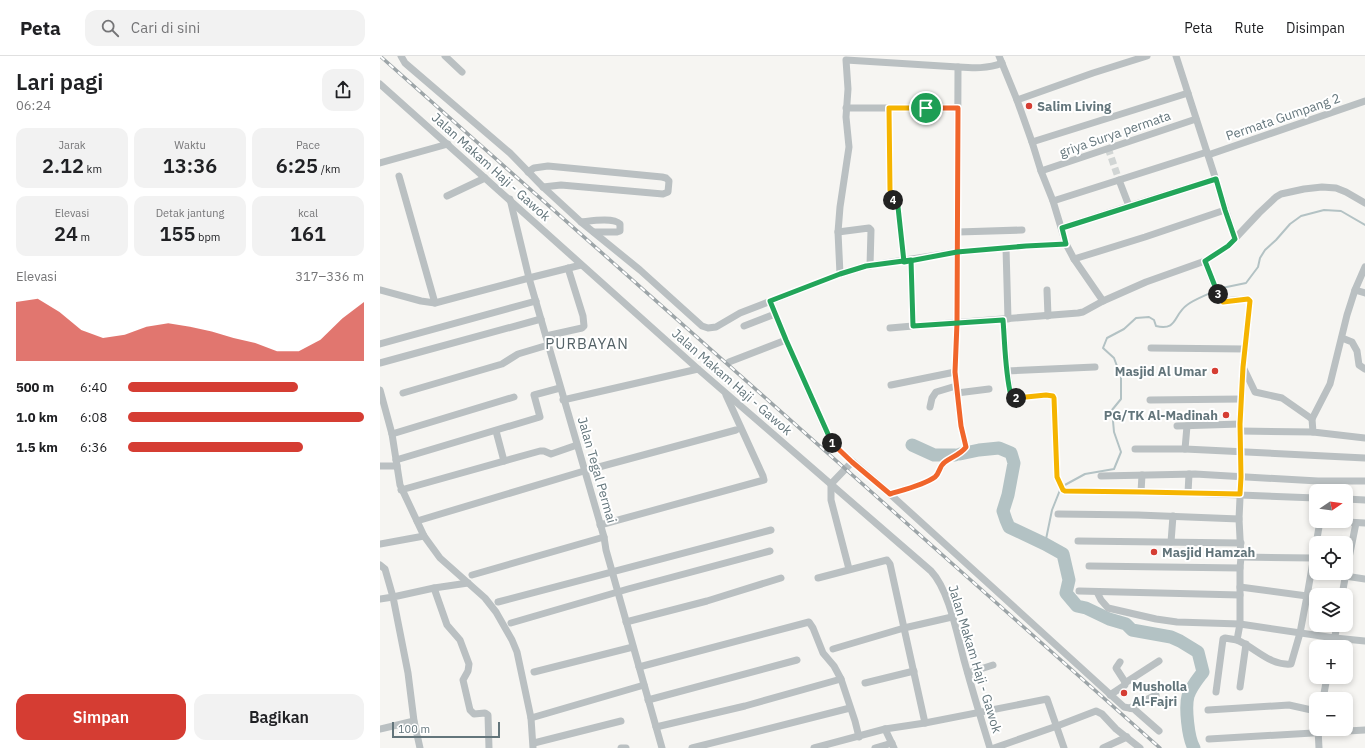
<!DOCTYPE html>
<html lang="id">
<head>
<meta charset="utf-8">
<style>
	body { margin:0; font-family:"IBM Plex Sans",sans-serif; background:#f2f2f2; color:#202124; height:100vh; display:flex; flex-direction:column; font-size:15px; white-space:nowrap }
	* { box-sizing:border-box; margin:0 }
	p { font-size:13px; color:#757577 }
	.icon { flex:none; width:22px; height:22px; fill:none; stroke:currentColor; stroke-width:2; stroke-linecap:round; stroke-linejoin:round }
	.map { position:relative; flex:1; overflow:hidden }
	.side { display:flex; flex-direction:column; background:#fff; width:380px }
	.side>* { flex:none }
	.needle { width:26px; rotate:77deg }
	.tools { position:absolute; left:929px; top:428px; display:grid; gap:8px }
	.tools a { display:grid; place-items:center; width:44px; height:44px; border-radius:8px; background:#fff; box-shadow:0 2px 6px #0003; font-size:20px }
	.scale { position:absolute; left:12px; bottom:10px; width:108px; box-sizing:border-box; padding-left:4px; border:2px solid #63757b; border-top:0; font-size:11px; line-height:14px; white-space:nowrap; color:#63757b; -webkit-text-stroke:3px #fff; paint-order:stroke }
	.pin { position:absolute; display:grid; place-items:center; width:34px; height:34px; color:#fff; margin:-17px; border:2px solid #fff; border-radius:50%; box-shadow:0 1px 4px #0007 }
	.km { position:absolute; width:20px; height:20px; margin:-10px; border-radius:50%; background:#222; color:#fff; font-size:11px; line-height:20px; text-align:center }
	.round { display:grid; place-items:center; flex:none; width:42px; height:42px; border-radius:12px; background:#f2f2f2 }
	.headline { display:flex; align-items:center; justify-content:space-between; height:68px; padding:0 16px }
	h1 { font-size:22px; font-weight:600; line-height:30px }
	.metrics { display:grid; grid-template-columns:repeat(3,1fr); gap:6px; height:68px; padding:4px 16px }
	.metrics div { display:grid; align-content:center; border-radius:10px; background:#f2f2f2; text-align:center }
	.metrics b { font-size:20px; font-weight:600 }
	.metrics small { font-size:11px; font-weight:400 }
	.metrics p { font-size:11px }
	.chart { height:112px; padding:8px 16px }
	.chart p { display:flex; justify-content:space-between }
	.chart svg { width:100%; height:72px; margin-top:4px; fill:#d53d33; opacity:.7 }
	.action { display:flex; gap:8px; margin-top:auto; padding:8px 16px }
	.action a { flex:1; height:46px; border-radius:12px; background:#d53d33; color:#fff; font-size:16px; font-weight:600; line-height:46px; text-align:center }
	.action a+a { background:#f2f2f2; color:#202124 }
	ul { padding:0 16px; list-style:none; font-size:13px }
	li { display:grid; grid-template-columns:64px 48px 1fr; align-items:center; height:30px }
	li i { height:10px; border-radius:5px; background:#d53d33 }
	header { display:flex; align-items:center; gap:24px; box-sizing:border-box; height:56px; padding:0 20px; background:#fff; border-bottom:1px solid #e0e0e0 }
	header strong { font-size:19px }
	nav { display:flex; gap:22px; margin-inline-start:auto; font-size:14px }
	.search { width:280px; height:36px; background:#f2f2f2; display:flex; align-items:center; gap:10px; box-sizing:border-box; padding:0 14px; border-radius:12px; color:#757577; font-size:15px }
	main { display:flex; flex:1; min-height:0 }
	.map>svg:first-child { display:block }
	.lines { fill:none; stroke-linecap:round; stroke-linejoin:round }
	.stream { stroke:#b3c2c4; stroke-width:2 }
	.river { stroke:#b3c2c4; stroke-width:13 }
	.minor-tunnel { stroke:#d1d5d4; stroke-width:7; stroke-dasharray:7 3.5; stroke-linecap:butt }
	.minor { stroke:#bac0c2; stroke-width:7 }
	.rail-casing { stroke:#9da5a8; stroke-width:3.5 }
	.rail { stroke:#fff; stroke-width:2; stroke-dasharray:6; stroke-linecap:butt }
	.split-1-casing { stroke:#fff; stroke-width:8 }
	.split-2-casing { stroke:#fff; stroke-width:8 }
	.split-3-casing { stroke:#fff; stroke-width:8 }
	.split-4-casing { stroke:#fff; stroke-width:8 }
	.split-5-casing { stroke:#fff; stroke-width:8 }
	.split-1 { stroke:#f0652b; stroke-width:5 }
	.split-2 { stroke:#22a559; stroke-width:5 }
	.split-3 { stroke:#f5b400; stroke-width:5 }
	.split-4 { stroke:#22a559; stroke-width:5 }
	.split-5 { stroke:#f5b400; stroke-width:5 }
	.poi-dot { fill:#d53d33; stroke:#fff; stroke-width:1.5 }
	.labels { text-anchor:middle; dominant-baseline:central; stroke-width:4; stroke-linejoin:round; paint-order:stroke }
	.poi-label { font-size:13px; font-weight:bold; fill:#63757b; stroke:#fff; text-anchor:start }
	.street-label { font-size:13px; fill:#63757b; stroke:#fff }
	.quarter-label { font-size:15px; letter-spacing:1px; fill:#546267; stroke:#fff }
</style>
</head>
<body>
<header>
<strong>Peta</strong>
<div class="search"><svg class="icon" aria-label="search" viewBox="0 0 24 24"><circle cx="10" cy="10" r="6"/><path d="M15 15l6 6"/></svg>Cari di sini</div>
<nav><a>Peta</a><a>Rute</a><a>Disimpan</a></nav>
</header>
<main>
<section class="side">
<div class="headline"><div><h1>Lari pagi</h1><p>06:24</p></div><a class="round"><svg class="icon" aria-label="share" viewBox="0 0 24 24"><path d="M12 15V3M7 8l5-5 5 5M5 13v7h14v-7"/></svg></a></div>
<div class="metrics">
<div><p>Jarak</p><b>2.12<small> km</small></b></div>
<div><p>Waktu</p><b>13:36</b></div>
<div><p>Pace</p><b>6:25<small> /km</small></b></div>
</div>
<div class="metrics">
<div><p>Elevasi</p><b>24<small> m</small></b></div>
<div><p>Detak jantung</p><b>155<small> bpm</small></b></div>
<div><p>kcal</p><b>161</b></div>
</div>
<div class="chart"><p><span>Elevasi</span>317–336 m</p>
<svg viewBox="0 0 160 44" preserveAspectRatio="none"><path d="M0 44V8L10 6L20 14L30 25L40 30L50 28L60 23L70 21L80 23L90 26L100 30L110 33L120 38L130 38L140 31L150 18L160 8V44z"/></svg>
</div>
<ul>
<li><b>500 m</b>6:40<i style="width:72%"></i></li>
<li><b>1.0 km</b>6:08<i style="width:100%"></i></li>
<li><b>1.5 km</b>6:36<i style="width:74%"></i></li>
</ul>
<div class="action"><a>Simpan</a><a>Bagikan</a></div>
</section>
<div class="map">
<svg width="985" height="692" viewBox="0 0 985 692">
	<rect width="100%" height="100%" fill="#f6f5f2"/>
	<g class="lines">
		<!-- stream -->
		<g class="stream">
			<path d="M837,233L866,227L878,211L880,202L885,194L896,184L910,168L921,160L944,154L961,155L985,169"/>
			<path d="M683,430L705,418L734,413L741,396L734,376L732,354L741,343V321L734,302L723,292L727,282L744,273L756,262L769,261L774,264L776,270C798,275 793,259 807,249C815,243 825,240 834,235"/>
			<path d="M665,488L672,454L680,434"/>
		</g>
		<!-- river -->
		<g class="river">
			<path d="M532,389L554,399H575"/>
			<path d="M580,398L599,394L619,392L631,397L634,407L628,439L623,455L626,464L629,471L665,488L683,498L689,524L686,537L697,550L706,552L729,563L746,568L752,574L791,581L800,585L818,596L823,616C817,624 811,631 808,640C805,651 808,682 814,692"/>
		</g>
		<!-- minor-tunnel -->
		<path class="minor-tunnel" d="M728,92L739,124"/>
		<!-- minor -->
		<g class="minor">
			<path d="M21,0L25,7L130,97L163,131L201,166L260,214L322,270L328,272L336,271L360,257L460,218L486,210L577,196L646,190L686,188"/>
			<path d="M65,0L82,16"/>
			<path d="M619,0L637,44L652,86L661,115L673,145L686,188L694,203L723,245"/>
			<path d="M796,0L855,183"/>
			<path d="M0,28L318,313L551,515C569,534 577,578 584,604C592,633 601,663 610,692"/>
			<path d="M637,44L713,17L767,0"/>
			<path d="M466,52H509"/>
			<path d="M652,86L808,37"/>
			<path d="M828,99L985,45"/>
			<path d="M0,107L68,88"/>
			<path d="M661,115L816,63"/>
			<path d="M148,116L154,112L168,110L282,121L286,122L289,125L288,136L283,138L181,129L163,131"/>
			<path d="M19,120L55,247"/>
			<path d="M67,140L105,122"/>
			<path d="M130,143L149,222L224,481L226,494L282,692"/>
			<path d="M673,145L827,96"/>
			<path d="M749,150L836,123"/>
			<path d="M201,166C211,165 233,161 240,168V175L237,176H214"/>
			<path d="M682,172L749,150L739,124"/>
			<path d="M458,176L489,172L491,174L490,210"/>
			<path d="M578,176L642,174"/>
			<path d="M626,192L628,263"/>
			<path d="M694,203L765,181L845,154"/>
			<path d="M531,204L533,270L698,257L703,256L723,245L766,226L825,205L848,190L879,157L896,141L901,138L924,133L942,131L956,132L966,136L985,147"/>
			<path d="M825,205L837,237L842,245L868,243L870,245L863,311L860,368L861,421L859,463L861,501L860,512V568L857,584C876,592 890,610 911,608L920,577L927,540"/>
			<path d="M524,206L518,151L511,139L510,134L509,52H578"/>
			<path d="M985,211L975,234L967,259L950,328L932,363L933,376L985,382"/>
			<path d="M460,218L458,176L460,151L469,91L466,61L468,33L466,4L578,11"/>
			<path d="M0,234L41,245L55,247L149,222L201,209"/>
			<path d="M667,234L668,260"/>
			<path d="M975,234L985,237"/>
			<path d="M390,245L406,284L452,388L510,438L744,651L754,653L779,675"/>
			<path d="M623,264L627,315L631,340L636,342L666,339L673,340L674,342L677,421L683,434L686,435L808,437L936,442"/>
			<path d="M364,270L395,258"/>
			<path d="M510,272L533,270"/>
			<path d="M166,280L202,272L204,270L203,260L188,212"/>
			<path d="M962,282L972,286L977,295L979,309L985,313"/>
			<path d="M0,288L156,245"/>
			<path d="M771,292L865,293"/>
			<path d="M349,306L406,284"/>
			<path d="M0,307L161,263"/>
			<path d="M864,313L875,336L902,342L932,363"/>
			<path d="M627,315L715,311"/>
			<path d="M511,329L575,316"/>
			<path d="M0,334L12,378L20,429L44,480L60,502L105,542L116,556L132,584L137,596L151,662L153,692"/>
			<path d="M23,337L122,308L138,298L168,289"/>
			<path d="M577,337L609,333"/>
			<path d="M183,344L318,313"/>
			<path d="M770,344L861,343"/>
			<path d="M550,351L552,342L556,336L576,330"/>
			<path d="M797,370L860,368"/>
			<path d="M116,375L124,405"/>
			<path d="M860,375L933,376"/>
			<path d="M12,378L134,341"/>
			<path d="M755,393H805L985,402"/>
			<path d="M805,393L807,370"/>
			<path d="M16,404L160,361L154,339L180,332"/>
			<path d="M0,410H17"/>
			<path d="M721,420L815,418L938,425H985"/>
			<path d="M21,434L160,395H164L171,398L197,389"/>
			<path d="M761,436L762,419"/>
			<path d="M808,437L809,418"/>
			<path d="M510,438C523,434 544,429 555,421C560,417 559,410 565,406C572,400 581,398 586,391L581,370L575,316L577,267L578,11C593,12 608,13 622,7"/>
			<path d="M966,443L985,444"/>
			<path d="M678,458L758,459L859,463"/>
			<path d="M37,465L204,415L356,374"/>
			<path d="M220,469L384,424L383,420L346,339"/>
			<path d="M698,485L861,487"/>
			<path d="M791,486L793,460"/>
			<path d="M0,488L44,480"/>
			<path d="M861,501L933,502"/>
			<path d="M0,509L5,513L13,541L0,543"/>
			<path d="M709,510L860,512"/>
			<path d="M469,513L451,444V428L472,406"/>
			<path d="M966,517L976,467"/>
			<path d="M92,519L224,481"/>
			<path d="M965,520L985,523"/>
			<path d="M438,522L507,504L510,508L524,572L572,561"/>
			<path d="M860,531L927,540L939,471L941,467L949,465L985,467"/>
			<path d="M54,532L67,569L80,584L89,608L88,615L83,624L90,654L94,658L105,657L108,659L109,692"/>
			<path d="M699,535L860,539"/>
			<path d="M717,536L721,544L728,552L776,563L797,566L860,568L955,582L985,585"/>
			<path d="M962,539L966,517"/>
			<path d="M118,546L391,474"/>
			<path d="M246,566L327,545L401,522"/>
			<path d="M131,567L248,533L390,495"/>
			<path d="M953,591L957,569"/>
			<path d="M453,593L524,572L545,667"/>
			<path d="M259,611L429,566L433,572L443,597L454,610L461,623L475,665L479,681"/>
			<path d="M154,616L253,591"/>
			<path d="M588,617L613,609"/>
			<path d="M485,627L534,615"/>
			<path d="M745,627L779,605"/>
			<path d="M860,631L866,588"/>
			<path d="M836,636L843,583L845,582L857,584"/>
			<path d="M730,639L745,629V626L736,612L740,606"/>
			<path d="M943,643L947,621"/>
			<path d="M268,644L417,604"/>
			<path d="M750,652L776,639"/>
			<path d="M828,654L909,649L936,655"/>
			<path d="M151,662L264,629"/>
			<path d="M276,671L365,650L461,623"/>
			<path d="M0,673L34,665"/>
			<path d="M505,673L514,692"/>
			<path d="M938,673L939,692"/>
			<path d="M829,683L985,674"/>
			<path d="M154,687L241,665"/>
			<path d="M40,692L34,665L28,617L13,541L54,532L88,527"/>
			<path d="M241,692H246"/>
			<path d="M312,692L470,652"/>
			<path d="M434,692L505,673L545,667L667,643L684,692"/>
			<path d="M495,692L512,687"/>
			<path d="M614,692L677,670L716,655L722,658L736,673L760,692"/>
			<path d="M723,692L747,681"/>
		</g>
		<!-- rail casing -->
		<g class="rail-casing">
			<path id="rail" d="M0,0L780,692"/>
		</g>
		<!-- rail -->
		<use href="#rail" class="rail"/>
	</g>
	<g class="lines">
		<!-- split-1 casing -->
		<g class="split-1-casing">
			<path id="split-1" d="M452,387L472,406L510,438C523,434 544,429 555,421C560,417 559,410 565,406C572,401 581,398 586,391L581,370L575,316L577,267L578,52H546"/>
		</g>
		<!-- split-2 casing -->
		<g class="split-2-casing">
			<path id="split-2" d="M452,387L406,284L390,245L460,218L486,210L531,204L533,270L623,264C625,289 625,316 631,340L636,342"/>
		</g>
		<!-- split-3 casing -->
		<g class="split-3-casing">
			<path id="split-3" d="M636,342L666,339L673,340L674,342L677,421L683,434L685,435L762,436L860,438L861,421L860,368L863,311L870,245L868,243L843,246L838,238"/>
		</g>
		<!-- split-4 casing -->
		<g class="split-4-casing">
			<path id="split-4" d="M513,144L518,151L524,206L577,196L646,190L686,188L682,172L836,123L845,154L855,183L848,190L825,205L838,238"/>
		</g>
		<!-- split-5 casing -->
		<g class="split-5-casing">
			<path id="split-5" d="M513,144L510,134L509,52H546"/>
		</g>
		<!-- split-1 -->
		<use href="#split-1" class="split-1"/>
		<!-- split-2 -->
		<use href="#split-2" class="split-2"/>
		<!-- split-3 -->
		<use href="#split-3" class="split-3"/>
		<!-- split-4 -->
		<use href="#split-4" class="split-4"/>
		<!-- split-5 -->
		<use href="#split-5" class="split-5"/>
	</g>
	<!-- markers -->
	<g class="poi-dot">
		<circle cx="649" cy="50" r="4"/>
		<circle cx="835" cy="315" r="4"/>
		<circle cx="846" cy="359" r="4"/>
		<circle cx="774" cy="496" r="4"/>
		<circle cx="744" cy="637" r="4"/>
	</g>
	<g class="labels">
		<!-- poi labels -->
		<g class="poi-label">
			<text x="657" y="50">Salim Living</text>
			<text x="827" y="315" text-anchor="end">Masjid Al Umar</text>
			<text x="838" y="359" text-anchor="end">PG/TK Al-Madinah</text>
			<text x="782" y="496">Masjid Hamzah</text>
			<text x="752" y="630">Musholla<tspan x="752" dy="15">Al-Fajri</tspan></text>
		</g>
		<!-- street labels -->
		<g class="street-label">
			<text transform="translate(903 61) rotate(-19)">Permata Gumpang 2</text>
			<text transform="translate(735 78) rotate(-19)">griya Surya permata</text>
			<text transform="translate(111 111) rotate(42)">Jalan Makam Haji - Gawok</text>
			<text transform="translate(352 326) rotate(41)">Jalan Makam Haji - Gawok</text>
			<text transform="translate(217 414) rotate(74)">Jalan Tegal Permai</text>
			<text transform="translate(595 603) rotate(73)">Jalan Makam Haji - Gawok</text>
		</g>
		<!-- quarter labels -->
		<g class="quarter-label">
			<text x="207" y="287">PURBAYAN</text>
		</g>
	</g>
</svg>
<div class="tools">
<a><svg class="needle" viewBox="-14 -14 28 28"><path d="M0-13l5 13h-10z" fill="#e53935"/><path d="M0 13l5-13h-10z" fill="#757577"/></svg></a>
<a><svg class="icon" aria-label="locate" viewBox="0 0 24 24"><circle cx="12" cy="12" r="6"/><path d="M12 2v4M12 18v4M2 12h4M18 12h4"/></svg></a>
<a><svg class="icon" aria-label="layers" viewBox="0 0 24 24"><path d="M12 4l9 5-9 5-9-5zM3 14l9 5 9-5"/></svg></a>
<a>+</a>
<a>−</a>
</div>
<div class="scale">100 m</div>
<div class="pin" style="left:546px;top:52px;background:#1e9e55"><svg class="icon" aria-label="arrive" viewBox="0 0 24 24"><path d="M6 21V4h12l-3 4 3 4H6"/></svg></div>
<b class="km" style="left:452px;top:387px">1</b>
<b class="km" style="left:636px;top:342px">2</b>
<b class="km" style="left:838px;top:238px">3</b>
<b class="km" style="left:513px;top:144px">4</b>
</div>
</main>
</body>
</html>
